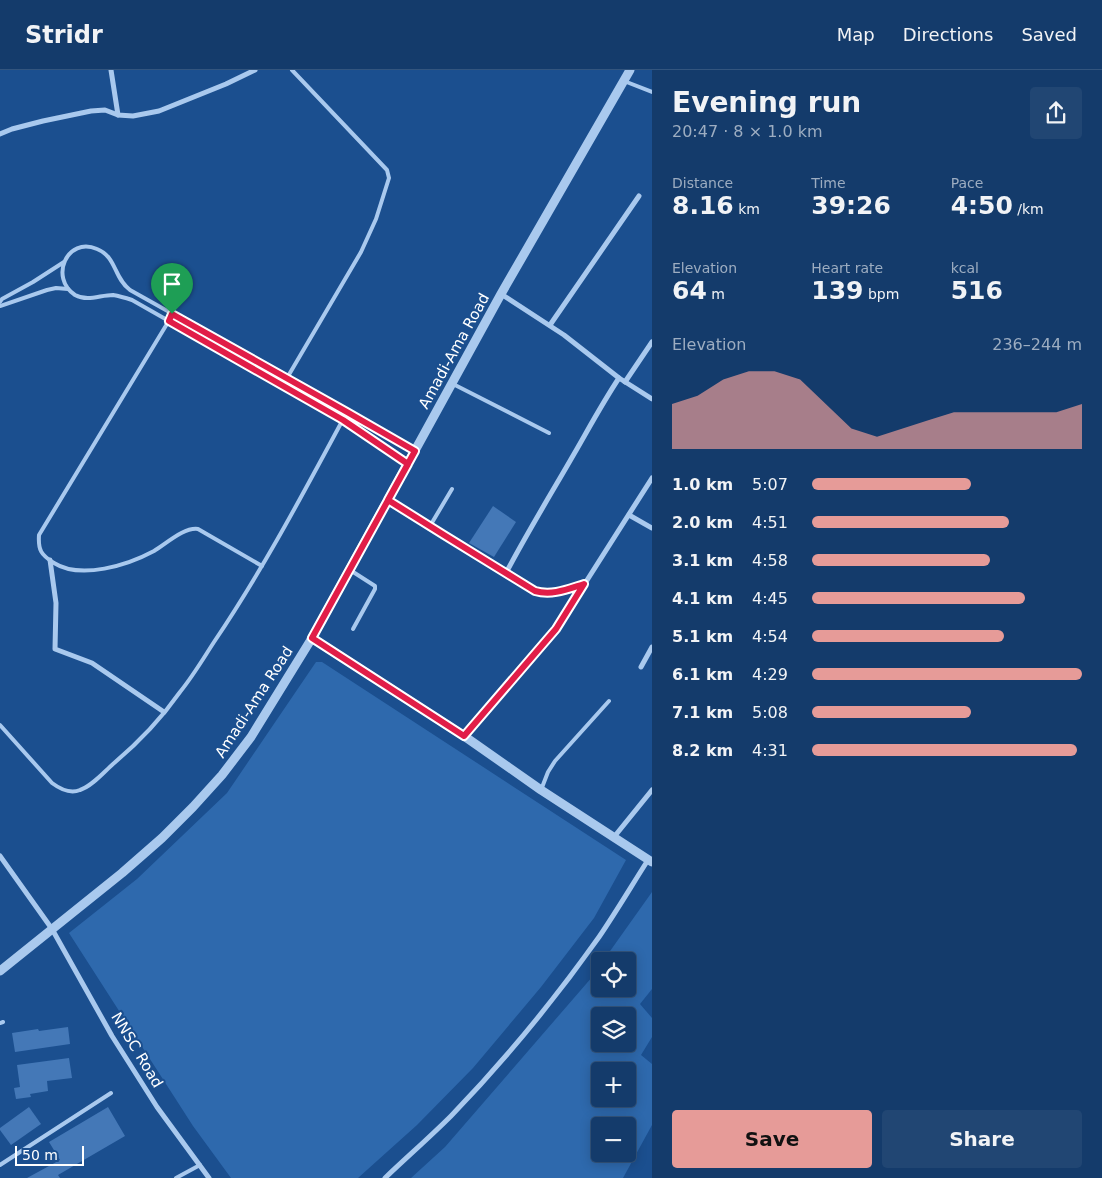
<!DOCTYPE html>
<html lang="en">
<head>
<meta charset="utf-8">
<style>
	body { margin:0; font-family:"DejaVu Sans",sans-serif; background:#214673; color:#f1f3f6; height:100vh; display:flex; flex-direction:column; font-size:19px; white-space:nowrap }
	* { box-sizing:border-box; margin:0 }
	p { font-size:16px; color:#9dadc1 }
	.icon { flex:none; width:28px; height:28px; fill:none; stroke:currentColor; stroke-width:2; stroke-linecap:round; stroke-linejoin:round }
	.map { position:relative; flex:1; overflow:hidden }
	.details { display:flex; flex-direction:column; background:#143b6b; width:450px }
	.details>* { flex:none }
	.fabs { position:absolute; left:591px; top:882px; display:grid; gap:10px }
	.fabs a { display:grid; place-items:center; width:45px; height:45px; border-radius:5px; background:#143b6b; box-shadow:0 2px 12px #0003,0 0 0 1px #33557e; font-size:25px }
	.scale { position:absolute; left:15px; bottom:12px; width:69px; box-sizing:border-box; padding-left:5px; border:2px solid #fff; border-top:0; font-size:14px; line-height:18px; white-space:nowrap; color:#fff; -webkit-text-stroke:4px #1b4f8f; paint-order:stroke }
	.pin { position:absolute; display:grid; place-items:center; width:42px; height:42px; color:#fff; margin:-51px -21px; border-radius:50% 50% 50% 0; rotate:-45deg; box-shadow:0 0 5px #0007 }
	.pin .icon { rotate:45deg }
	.round { display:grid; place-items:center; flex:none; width:52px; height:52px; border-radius:5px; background:#214673 }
	.summary { display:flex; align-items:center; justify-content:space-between; height:85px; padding:0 20px }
	h1 { font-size:28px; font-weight:800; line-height:38px }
	.metrics { display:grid; grid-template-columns:repeat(3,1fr); gap:8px; height:85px; padding:5px 20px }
	.metrics div { display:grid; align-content:center }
	.metrics b { font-size:25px; font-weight:800 }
	.metrics small { font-size:14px; font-weight:400 }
	.metrics p { font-size:14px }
	.chart { height:140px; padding:10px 20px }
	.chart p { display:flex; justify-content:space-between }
	.chart svg { width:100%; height:90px; margin-top:5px; fill:#e69b98; opacity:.7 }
	.button { display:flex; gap:10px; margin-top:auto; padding:10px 20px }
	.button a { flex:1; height:58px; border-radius:5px; background:#e69b98; color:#111; font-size:20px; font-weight:800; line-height:58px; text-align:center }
	.button a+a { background:#214673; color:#f1f3f6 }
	ul { padding:0 20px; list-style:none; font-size:16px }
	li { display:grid; grid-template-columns:80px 60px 1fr; align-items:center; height:38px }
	li i { height:12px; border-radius:6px; background:#e69b98 }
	header { display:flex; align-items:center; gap:30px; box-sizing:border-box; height:70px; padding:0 25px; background:#143b6b; border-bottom:1px solid #33557e }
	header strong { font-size:24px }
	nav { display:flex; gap:28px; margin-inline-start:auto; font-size:18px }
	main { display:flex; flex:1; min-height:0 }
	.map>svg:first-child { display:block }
	.green { fill:#2e69ad; fill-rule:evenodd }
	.building { fill:#4478b7 }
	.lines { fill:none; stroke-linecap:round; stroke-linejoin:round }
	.service { stroke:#a9c9ee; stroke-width:4 }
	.minor { stroke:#a9c9ee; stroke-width:5 }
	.tertiary { stroke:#a9c9ee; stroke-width:9 }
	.route-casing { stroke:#fff; stroke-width:10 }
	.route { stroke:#e11d48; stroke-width:6 }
	.labels { text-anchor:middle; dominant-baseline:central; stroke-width:4; stroke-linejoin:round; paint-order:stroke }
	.street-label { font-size:15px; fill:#fff; stroke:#1b4f8f }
</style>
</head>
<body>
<header>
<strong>Stridr</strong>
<nav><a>Map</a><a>Directions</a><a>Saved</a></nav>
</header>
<main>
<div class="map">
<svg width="652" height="1108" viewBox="0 0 652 1108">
	<rect width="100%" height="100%" fill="#1b4f8f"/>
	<!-- green -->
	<g class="green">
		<path d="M316,592H322L626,790L594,848L541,917L473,998L417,1055L358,1108H231L193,1056L69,863L137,809L227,723Z"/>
		<path d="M652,822V919L640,934L652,948V967L641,985L652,994V1055L623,1108H411L445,1077L593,906L600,896V919H628V891H603ZM600,946H628V974H600ZM600,1001H628V1029H600ZM600,1056H628V1084H600Z"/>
	</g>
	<!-- building -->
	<g class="building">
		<path d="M493,436L516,452L494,487L469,473Z"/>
		<path d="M68,957L70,974L15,982L12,963L38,959L39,961Z"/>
		<path d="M69,988L72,1008L47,1011L48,1021L30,1024L31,1027L16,1029L14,1018L20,1017L17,995Z"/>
		<path d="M29,1037L41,1054L11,1075L0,1060V1058Z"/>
		<path d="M108,1037L125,1066L58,1105L60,1108H27L60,1090L49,1072Z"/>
	</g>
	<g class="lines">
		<!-- service -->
		<g class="service">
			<path d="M624,11L652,22"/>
			<path d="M0,232L2,229L33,212L64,192"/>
			<path d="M0,236L47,220L56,218L68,219"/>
			<path d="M173,244L39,465C38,480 41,485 54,493C81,510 128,495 154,481C166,474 184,457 198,459L262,496"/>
			<path d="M287,308L361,182L376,149L389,108L387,100L292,0"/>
			<path d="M453,314L549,363"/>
			<path d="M407,394L343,350L132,230C126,228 119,226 113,225C100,225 88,232 75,225C49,208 67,166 97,179C117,187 113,207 130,220L371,355L415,381"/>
			<path d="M430,456L452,419"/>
			<path d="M350,500L375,516V519L353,559"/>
			<path d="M0,655L52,713C60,719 70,724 80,720C92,716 103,703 113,694C138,673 161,649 180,622C193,606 203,589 214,572C264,498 305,420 347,342"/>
			<path d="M541,720L548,702L555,691L609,631"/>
			<path d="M0,953L3,952"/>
			<path d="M0,1095L111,1023"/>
			<path d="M176,1108L200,1095"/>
		</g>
		<!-- minor -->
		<g class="minor">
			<path d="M111,0L118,45"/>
			<path d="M0,64L12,59L43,51L91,41L105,40L118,45L133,46L159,41L226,14L255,0"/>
			<path d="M501,224L564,265L619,308L652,329"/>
			<path d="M550,255L639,126"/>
			<path d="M625,312L652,272"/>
			<path d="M388,430L444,465L535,521C551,526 568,519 584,515"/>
			<path d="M629,445L652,458"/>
			<path d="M50,490L56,533L55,579L92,593L164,642"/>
			<path d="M506,503C527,463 551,424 574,384C589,358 603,332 619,308"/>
			<path d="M641,597L652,577"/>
			<path d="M464,666L556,559L652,408"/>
			<path d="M614,767L652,720"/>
			<path d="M0,786L52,859L112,966L157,1037L209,1108"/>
			<path d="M385,1108C407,1087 430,1067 451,1046C504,991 555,929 599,867C616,842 632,815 648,790"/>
		</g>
		<!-- tertiary -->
		<g class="tertiary">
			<path d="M312,568L464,666L541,720L652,792"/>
			<path d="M0,901L122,803L162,768L193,737L222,705L251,667L312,568L501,224L630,0"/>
		</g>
	</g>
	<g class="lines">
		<!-- route casing -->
		<g class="route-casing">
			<path id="route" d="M172,244L169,251L343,350L408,394L312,568L464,666L556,559L584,514C568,519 552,526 535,521L444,465L388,430L415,381L347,342L172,244"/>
		</g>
		<!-- route -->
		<use href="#route" class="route"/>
	</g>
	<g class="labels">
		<!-- street labels -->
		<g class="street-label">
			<text transform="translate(454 281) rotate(-61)">Amadi-Ama Road</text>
			<text transform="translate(254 632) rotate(-57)">Amadi-Ama Road</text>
			<text transform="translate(137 980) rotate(59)">NNSC Road</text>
		</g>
	</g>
</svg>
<div class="fabs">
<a><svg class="icon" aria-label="locate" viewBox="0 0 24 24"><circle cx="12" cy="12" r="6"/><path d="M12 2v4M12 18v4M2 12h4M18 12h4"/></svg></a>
<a><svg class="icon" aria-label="layers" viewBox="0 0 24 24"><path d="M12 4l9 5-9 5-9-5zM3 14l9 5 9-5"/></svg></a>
<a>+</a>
<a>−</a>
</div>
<div class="scale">50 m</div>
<div class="pin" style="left:172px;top:244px;background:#1e9e55"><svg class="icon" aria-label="arrive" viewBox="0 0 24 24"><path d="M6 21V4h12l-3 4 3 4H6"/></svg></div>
</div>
<section class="details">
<div class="summary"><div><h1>Evening run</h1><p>20:47 · 8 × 1.0 km</p></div><a class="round"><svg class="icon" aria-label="share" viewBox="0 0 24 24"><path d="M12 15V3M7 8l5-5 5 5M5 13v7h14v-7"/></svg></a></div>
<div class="metrics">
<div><p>Distance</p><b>8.16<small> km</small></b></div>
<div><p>Time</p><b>39:26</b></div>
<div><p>Pace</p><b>4:50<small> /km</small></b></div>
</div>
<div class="metrics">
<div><p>Elevation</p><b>64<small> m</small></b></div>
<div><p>Heart rate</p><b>139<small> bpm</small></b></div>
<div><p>kcal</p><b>516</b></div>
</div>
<div class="chart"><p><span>Elevation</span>236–244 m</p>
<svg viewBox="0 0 160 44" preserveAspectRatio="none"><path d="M0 44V22L10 18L20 10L30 6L40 6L50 10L60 22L70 34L80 38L90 34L100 30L110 26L120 26L130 26L140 26L150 26L160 22V44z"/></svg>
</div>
<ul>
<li><b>1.0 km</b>5:07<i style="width:59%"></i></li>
<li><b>2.0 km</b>4:51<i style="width:73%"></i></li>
<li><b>3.1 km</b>4:58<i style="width:66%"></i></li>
<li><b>4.1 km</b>4:45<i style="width:79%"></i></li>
<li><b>5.1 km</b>4:54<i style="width:71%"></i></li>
<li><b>6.1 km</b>4:29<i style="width:100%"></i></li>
<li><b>7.1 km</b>5:08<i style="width:59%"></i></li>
<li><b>8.2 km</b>4:31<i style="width:98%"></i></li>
</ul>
<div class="button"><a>Save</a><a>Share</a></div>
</section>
</main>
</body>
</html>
